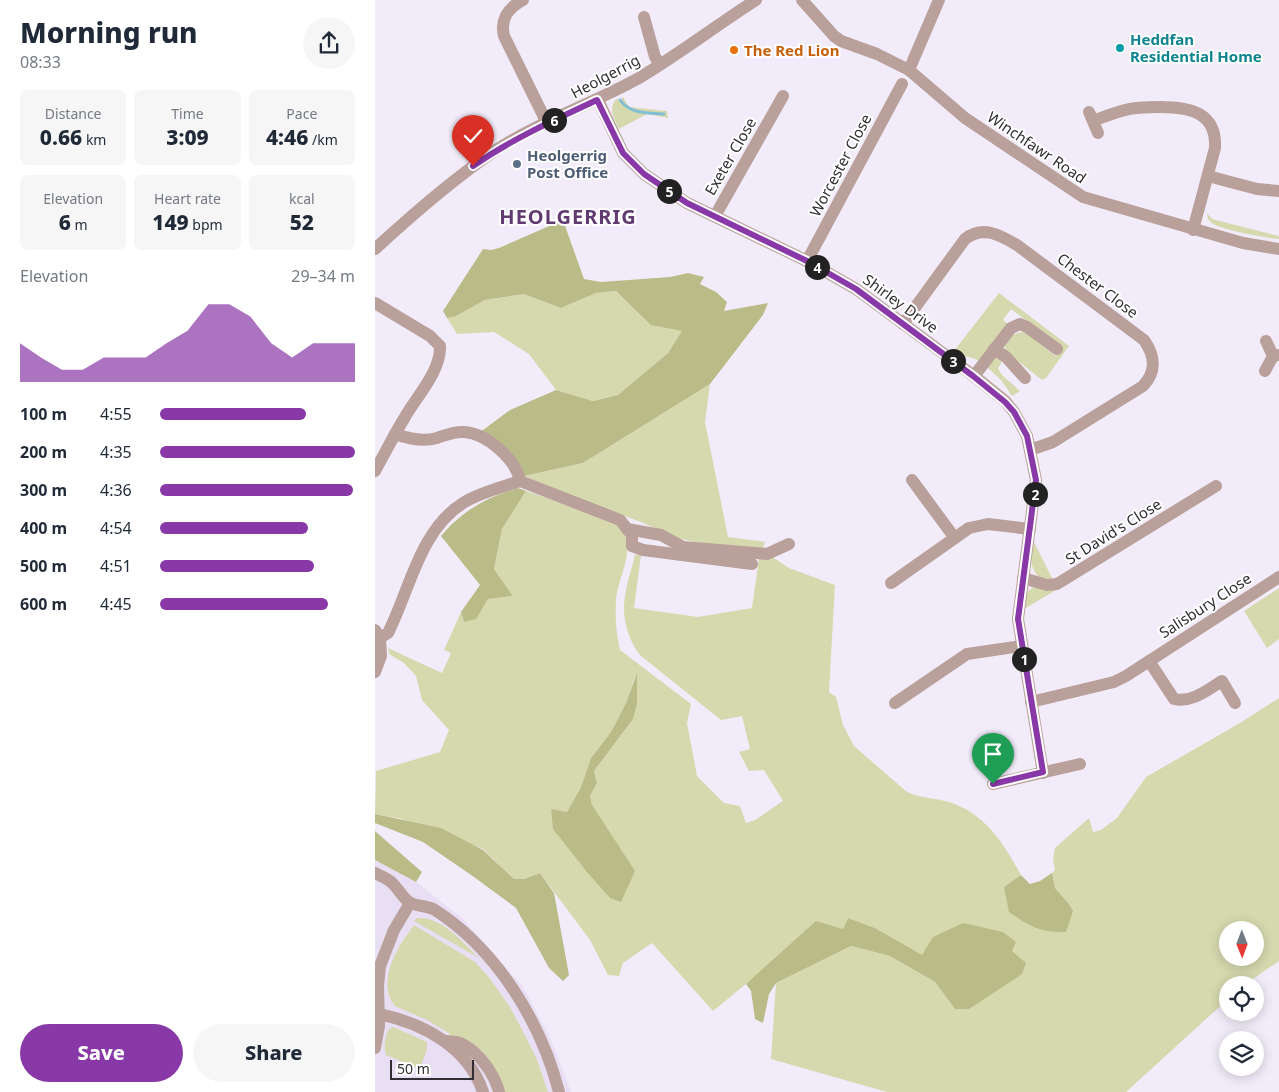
<!DOCTYPE html>
<html lang="en">
<head>
<meta charset="utf-8">
<style>
	body { margin:0; font-family:"Noto Sans",sans-serif; background:#f6f6f7; color:#1f2937; height:100vh; display:flex; flex-direction:column; font-size:19px; white-space:nowrap }
	* { box-sizing:border-box; margin:0 }
	p { font-size:16px; color:#747a83 }
	.icon { flex:none; width:28px; height:28px; fill:none; stroke:currentColor; stroke-width:2; stroke-linecap:round; stroke-linejoin:round }
	.map { position:relative; flex:1; overflow:hidden }
	.details { display:flex; flex-direction:column; background:#fff; width:375px }
	.details>* { flex:none }
	.needle { width:32px; rotate:179deg }
	.buttons { position:absolute; left:844px; top:921px; display:grid; gap:10px }
	.buttons a { display:grid; place-items:center; width:45px; height:45px; border-radius:50%; background:#fff; box-shadow:0 2px 12px #0003; font-size:25px }
	.scale { position:absolute; left:15px; bottom:12px; width:84px; box-sizing:border-box; padding-left:5px; border:2px solid #302e33; border-top:0; font-size:14px; line-height:18px; white-space:nowrap; color:#302e33; -webkit-text-stroke:4px #fff; paint-order:stroke }
	.pin { position:absolute; display:grid; place-items:center; width:42px; height:42px; color:#fff; margin:-51px -21px; border-radius:50% 50% 50% 0; rotate:-45deg; box-shadow:0 0 5px #0007 }
	.pin .icon { rotate:45deg }
	.km { position:absolute; width:25px; height:25px; margin:-12px; border-radius:50%; background:#222; color:#fff; font-size:14px; line-height:25px; text-align:center }
	.round { display:grid; place-items:center; flex:none; width:52px; height:52px; border-radius:26px; background:#f6f6f7 }
	.overview { display:flex; align-items:center; justify-content:space-between; height:85px; padding:0 20px }
	h1 { font-size:28px; font-weight:800; line-height:38px }
	.metrics { display:grid; grid-template-columns:repeat(3,1fr); gap:8px; height:85px; padding:5px 20px }
	.metrics div { display:grid; align-content:center; border-radius:8px; background:#f6f6f7; text-align:center }
	.metrics b { font-size:21px; font-weight:800 }
	.metrics small { font-size:14px; font-weight:400 }
	.metrics p { font-size:14px }
	.chart { height:140px; padding:10px 20px }
	.chart p { display:flex; justify-content:space-between }
	.chart svg { width:100%; height:90px; margin-top:5px; fill:#8938a7; opacity:.7 }
	.primary-button { display:flex; gap:10px; margin-top:auto; padding:10px 20px }
	.primary-button a { flex:1; height:58px; border-radius:30px; background:#8938a7; color:#fff; font-size:20px; font-weight:800; line-height:58px; text-align:center }
	.primary-button a+a { background:#f6f6f7; color:#1f2937 }
	ul { padding:0 20px; list-style:none; font-size:16px }
	li { display:grid; grid-template-columns:80px 60px 1fr; align-items:center; height:38px }
	li i { height:12px; border-radius:6px; background:#8938a7 }
	main { display:flex; flex:1; min-height:0 }
	.map>svg:first-child { display:block }
	.built { fill:#e8dff4 }
	.green { fill:#d6d9ae; fill-rule:evenodd }
	.forest { fill:#babc88 }
	.lines { fill:none; stroke-linecap:round; stroke-linejoin:round }
	.stream { stroke:#81bed5; stroke-width:3 }
	.minor { stroke:#baa09b; stroke-width:12 }
	.route-casing { stroke:#fff; stroke-width:10 }
	.route { stroke:#8938a7; stroke-width:6 }
	.culture-dot { fill:#0f9aa8; stroke:#fff; stroke-width:2 }
	.food-dot { fill:#e8710a; stroke:#fff; stroke-width:2 }
	.service-dot { fill:#5c6f8a; stroke:#fff; stroke-width:2 }
	.labels { text-anchor:middle; dominant-baseline:central; stroke-width:4; stroke-linejoin:round; paint-order:stroke }
	.culture-label { font-size:15px; font-weight:bold; fill:#0d838f; stroke:#fff; text-anchor:start }
	.food-label { font-size:15px; font-weight:bold; fill:#c56008; stroke:#fff; text-anchor:start }
	.street-label { font-size:15px; fill:#302e33; stroke:#fff }
	.service-label { font-size:15px; font-weight:bold; fill:#4e5e75; stroke:#fff; text-anchor:start }
	.district-label { font-size:20px; font-weight:bold; letter-spacing:1px; fill:#613a71; stroke:#fff }
</style>
</head>
<body>
<main>
<section class="details">
<div class="overview"><div><h1>Morning run</h1><p>08:33</p></div><a class="round"><svg class="icon" aria-label="share" viewBox="0 0 24 24"><path d="M12 15V3M7 8l5-5 5 5M5 13v7h14v-7"/></svg></a></div>
<div class="metrics">
<div><p>Distance</p><b>0.66<small> km</small></b></div>
<div><p>Time</p><b>3:09</b></div>
<div><p>Pace</p><b>4:46<small> /km</small></b></div>
</div>
<div class="metrics">
<div><p>Elevation</p><b>6<small> m</small></b></div>
<div><p>Heart rate</p><b>149<small> bpm</small></b></div>
<div><p>kcal</p><b>52</b></div>
</div>
<div class="chart"><p><span>Elevation</span>29–34 m</p>
<svg viewBox="0 0 160 44" preserveAspectRatio="none"><path d="M0 44V25L10 32L20 38L30 38L40 32L50 32L60 32L70 25L80 19L90 6L100 6L110 12L120 25L130 32L140 25L150 25L160 25V44z"/></svg>
</div>
<ul>
<li><b>100 m</b>4:55<i style="width:75%"></i></li>
<li><b>200 m</b>4:35<i style="width:100%"></i></li>
<li><b>300 m</b>4:36<i style="width:99%"></i></li>
<li><b>400 m</b>4:54<i style="width:76%"></i></li>
<li><b>500 m</b>4:51<i style="width:79%"></i></li>
<li><b>600 m</b>4:45<i style="width:86%"></i></li>
</ul>
<div class="primary-button"><a>Save</a><a>Share</a></div>
</section>
<div class="map">
<svg width="904" height="1092" viewBox="0 0 904 1092">
	<rect width="100%" height="100%" fill="#f2ecfa"/>
	<!-- built -->
	<path class="built" d="M0,860L41,882L87,918L148,987L174,1035L196,1092H0Z"/>
	<!-- green -->
	<g class="green">
		<path d="M248,97L254,107L292,111L293,118L272,114L244,129C239,118 233,109 241,99L245,100Z"/>
		<path d="M832,213L837,219L904,236V239C891,238 846,230 837,223C833,220 832,217 832,213Z"/>
		<path d="M241,291L276,324L308,331L293,353L243,395L218,401L181,390L154,354L119,332L82,334L72,318L79,317L110,300L149,294L186,308L221,293Z"/>
		<path d="M624,293L694,346L671,378L667,380L630,351V343C636,336 640,332 650,332L681,356L688,348L636,309L628,320L633,324L604,361C596,356 586,357 579,351Z"/>
		<path d="M619,358H625L627,362L623,368L626,374L645,391L637,396L626,380L612,367Z"/>
		<path d="M335,384L330,422L353,537L390,542L387,551L340,546L301,538L266,522L211,502L149,476L208,463Z"/>
		<path d="M151,491C170,497 188,503 206,510C219,514 234,517 244,527C264,545 242,579 241,600C240,617 241,633 245,650L316,704L312,723L322,776L349,803L365,806L371,823L380,820L408,801L389,770L374,771L364,752L375,749L367,716L346,720L266,656C255,644 248,621 249,605C250,588 256,571 260,555H266L259,608L323,617L377,608L384,558H399L414,568L460,585L454,692L461,697L468,725L479,746L532,792C545,798 560,798 574,802C610,813 629,844 646,875L629,887L693,903L680,888L677,873L680,870L678,859L680,848L714,818L718,832L726,830L742,818L771,777L865,723L904,698V961L869,985H852V1000L751,1092H512L396,1059L401,983L476,946L515,956L560,982L580,1009L636,951L641,942L547,956L500,928L473,918L468,929L377,979L338,1011L277,943L248,963L244,976L233,975L215,940L165,873L149,879H139L108,849L27,819L0,814L1,771L65,752L74,730L47,700L41,676L29,663L14,654L13,648L67,673L76,653L69,650L86,612L89,622L113,599L138,596L119,569L127,529ZM261,674L258,719L219,771L222,783L215,796L217,805L179,829L176,810L192,812L206,787L216,758L236,732L251,703ZM852,930H880V958H852Z"/>
		<path d="M659,542L678,580L664,577C653,566 657,556 659,542Z"/>
		<path d="M659,587L672,591L683,589L649,609C650,599 649,591 659,587Z"/>
		<path d="M904,588V639L892,648L869,611Z"/>
		<path d="M42,918C68,917 87,942 104,958L39,921Z"/>
		<path d="M39,925L100,962L113,976L135,1007L153,1041L162,1060L173,1092H128L124,1080L74,1037L75,1034L52,1020L20,1006C0,981 24,945 39,925Z"/>
		<path d="M18,1027L52,1042V1049L45,1069L11,1055C8,1048 10,1038 13,1030Z"/>
	</g>
	<!-- forest -->
	<g class="forest">
		<path d="M188,220L209,279L226,282L295,277L313,273L329,277L325,284L341,292L352,302L349,311L393,303L388,315L335,384L208,463L149,476L104,433L135,410L181,390L218,401L243,395L293,353L307,331L276,325L241,291L221,293L186,308L149,294L110,300L79,317L72,318L68,311L108,249L116,250L124,248Z"/>
		<path d="M143,488L151,491L127,529L119,569L138,596L113,599L101,619L89,622L86,612L105,585L66,536C88,510 111,498 143,488Z"/>
		<path d="M262,673V703L258,719L219,771L222,783L215,796L217,805L260,871L246,902L235,898L212,872L178,829L176,809L192,812L206,787L216,758L236,732L251,703Z"/>
		<path d="M0,814L66,828L108,850L139,879H149L165,873L179,893L194,975L188,981L174,968L141,908L99,877L48,842L0,823Z"/>
		<path d="M0,831L47,872L41,882L0,860Z"/>
		<path d="M677,873L680,888L693,903L698,911L691,932C663,932 656,927 634,912L629,887L646,875L655,884L665,881Z"/>
		<path d="M473,918L500,928L547,955L558,937L588,923L628,932L641,942L637,951L651,963L647,974L594,1009H580L560,982L515,956L476,946L401,983L394,994L388,1023L380,1019L376,991L371,984L441,921L468,929Z"/>
	</g>
	<g class="lines">
		<!-- stream -->
		<path class="stream" d="M245,100C255,114 273,113 289,114"/>
		<!-- minor -->
		<g class="minor">
			<path d="M148,0C133,8 125,19 129,36L172,123"/>
			<path d="M427,0L459,36L466,41L502,54L534,70L590,118L708,197L868,243L904,249"/>
			<path d="M269,17L280,57L285,64"/>
			<path d="M534,70L564,0"/>
			<path d="M223,100L248,153L269,174L312,203L432,261L481,289L599,376L630,401L639,412L652,436L661,480L643,619L668,773"/>
			<path d="M714,112L723,133"/>
			<path d="M718,121C728,117 739,113 750,110C761,107 773,107 785,107C814,107 842,112 840,148L818,230"/>
			<path d="M833,176L882,189L904,191"/>
			<path d="M340,216L408,96"/>
			<path d="M0,249C38,214 78,179 121,150C166,121 217,104 264,78C304,54 342,25 381,0"/>
			<path d="M432,261L527,84"/>
			<path d="M0,303L55,336L65,346C66,371 42,396 30,417C19,435 10,453 0,471"/>
			<path d="M528,324L590,239C608,225 625,235 642,245L769,340C780,356 782,371 768,386L678,442L655,450"/>
			<path d="M891,341L898,356"/>
			<path d="M619,349L631,357L650,378"/>
			<path d="M890,371L898,356L904,355"/>
			<path d="M599,376L636,328L645,324L652,327L682,349"/>
			<path d="M20,434C34,439 48,442 62,438C71,435 79,431 89,432C111,433 141,459 145,481"/>
			<path d="M537,480L579,537"/>
			<path d="M252,529L286,535L308,547L392,554L414,544"/>
			<path d="M648,578L672,585L682,584L841,486"/>
			<path d="M516,583L594,528L613,524L655,529"/>
			<path d="M0,630L5,638L13,633C35,590 44,531 88,503C103,493 127,487 145,481L245,520L257,535V546L268,550L377,564"/>
			<path d="M774,661L799,699C817,703 832,690 847,681L860,703"/>
			<path d="M0,672L6,656L5,638"/>
			<path d="M656,702L739,682L751,676L904,577"/>
			<path d="M520,703L592,654L646,646"/>
			<path d="M618,784L705,764"/>
			<path d="M0,873C5,876 12,878 16,882C23,888 27,897 34,902C42,907 52,905 60,910C122,950 166,1022 184,1092"/>
			<path d="M4,1014C48,1023 93,1047 108,1092"/>
			<path d="M70,1041C77,1042 84,1041 89,1045C105,1054 120,1075 124,1092"/>
			<path d="M0,1048L4,1026L3,986L5,966L19,930L35,903"/>
		</g>
	</g>
	<g class="lines">
		<!-- route casing -->
		<g class="route-casing">
			<path id="route" d="M98,166C137,139 179,120 222,100L248,153L269,174L312,203L432,261L481,289L598,376L630,402L639,412L652,436L661,480L643,619L668,772L618,784"/>
		</g>
		<!-- route -->
		<use href="#route" class="route"/>
	</g>
	<!-- markers -->
	<circle class="culture-dot" cx="745" cy="48" r="5"/>
	<circle class="food-dot" cx="359" cy="50" r="5"/>
	<circle class="service-dot" cx="142" cy="164" r="5"/>
	<g class="labels">
		<!-- culture labels -->
		<g class="culture-label">
			<text x="755" y="39">Heddfan<tspan x="755" dy="17">Residential Home</tspan></text>
		</g>
		<!-- food labels -->
		<g class="food-label">
			<text x="369" y="50">The Red Lion</text>
		</g>
		<!-- street labels -->
		<g class="street-label">
			<text transform="translate(230 76) rotate(-28)">Heolgerrig</text>
			<text transform="translate(662 147) rotate(34)">Winchfawr Road</text>
			<text transform="translate(355 156) rotate(-60)">Exeter Close</text>
			<text transform="translate(465 165) rotate(-62)">Worcester Close</text>
			<text transform="translate(723 285) rotate(37)">Chester Close</text>
			<text transform="translate(526 303) rotate(36)">Shirley Drive</text>
			<text transform="translate(738 531) rotate(-32)">St David's Close</text>
			<text transform="translate(830 605) rotate(-33)">Salisbury Close</text>
		</g>
		<!-- service labels -->
		<g class="service-label">
			<text x="152" y="155">Heolgerrig<tspan x="152" dy="17">Post Office</tspan></text>
		</g>
		<!-- district labels -->
		<g class="district-label">
			<text x="193" y="216">HEOLGERRIG</text>
		</g>
	</g>
</svg>
<div class="buttons">
<a><svg class="needle" viewBox="-14 -14 28 28"><path d="M0-13l5 13h-10z" fill="#e53935"/><path d="M0 13l5-13h-10z" fill="#747a83"/></svg></a>
<a><svg class="icon" aria-label="locate" viewBox="0 0 24 24"><circle cx="12" cy="12" r="6"/><path d="M12 2v4M12 18v4M2 12h4M18 12h4"/></svg></a>
<a><svg class="icon" aria-label="layers" viewBox="0 0 24 24"><path d="M12 4l9 5-9 5-9-5zM3 14l9 5 9-5"/></svg></a>
</div>
<div class="scale">50 m</div>
<div class="pin" style="left:618px;top:784px;background:#1e9e55"><svg class="icon" aria-label="arrive" viewBox="0 0 24 24"><path d="M6 21V4h12l-3 4 3 4H6"/></svg></div>
<div class="pin" style="left:98px;top:166px;background:#d93025"><svg class="icon" aria-label="check" viewBox="0 0 24 24"><path d="M5 12l5 5 9-10"/></svg></div>
<b class="km" style="left:649px;top:659px">1</b>
<b class="km" style="left:660px;top:494px">2</b>
<b class="km" style="left:578px;top:361px">3</b>
<b class="km" style="left:442px;top:267px">4</b>
<b class="km" style="left:294px;top:191px">5</b>
<b class="km" style="left:179px;top:120px">6</b>
</div>
</main>
</body>
</html>
